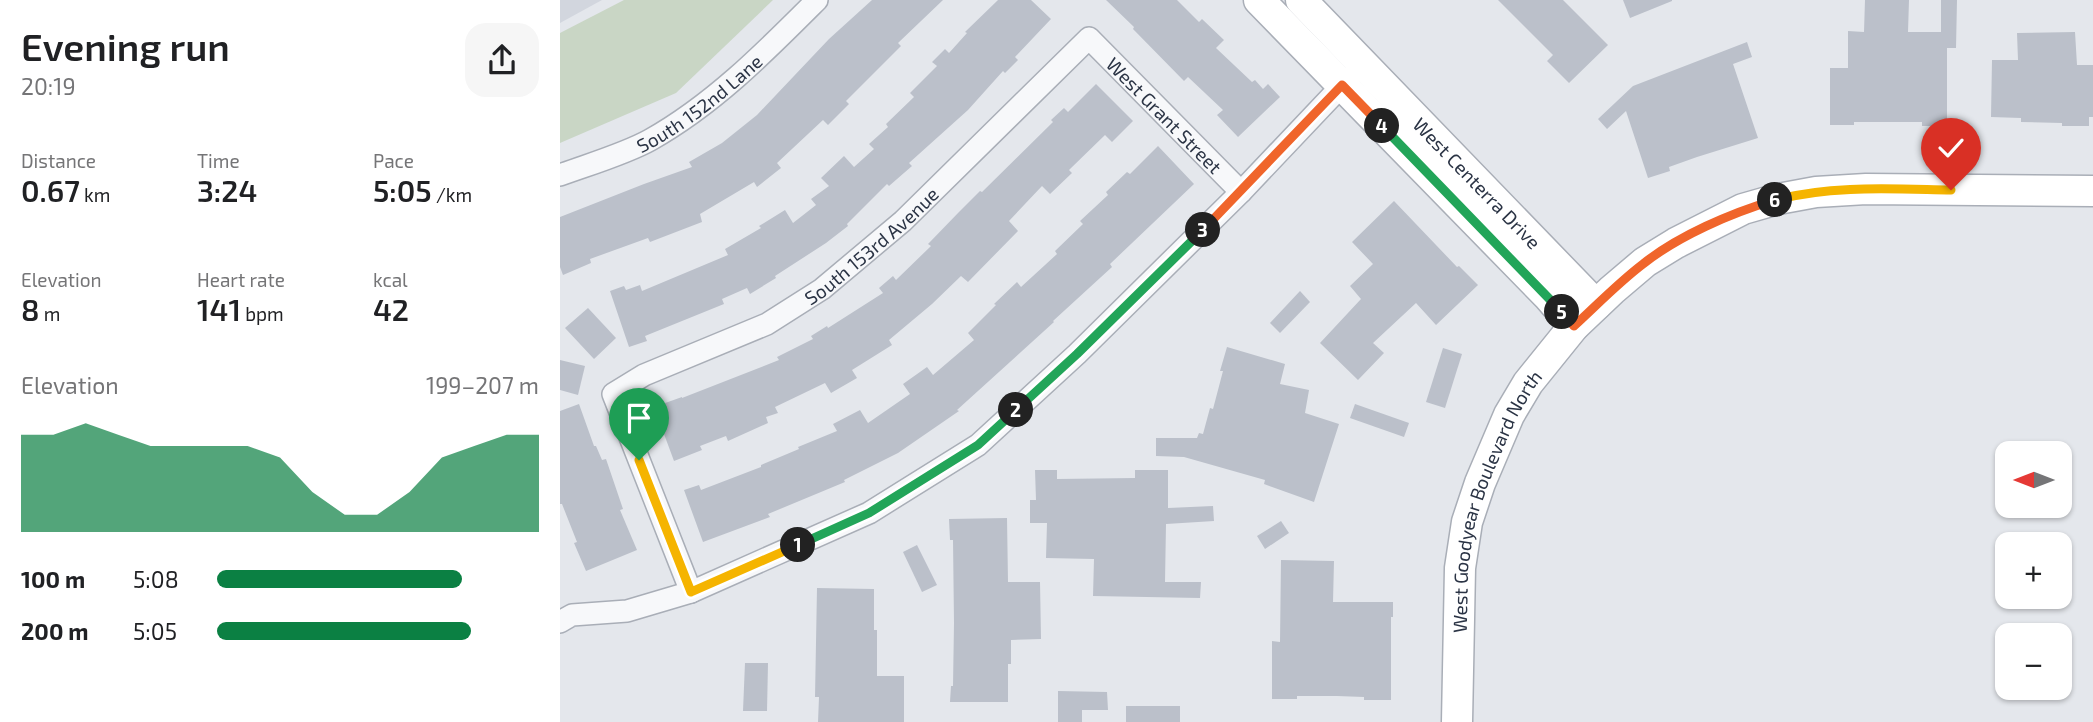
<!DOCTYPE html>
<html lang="en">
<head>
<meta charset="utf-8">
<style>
	body { margin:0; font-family:"Exo 2",sans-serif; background:#f6f6f6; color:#202124; height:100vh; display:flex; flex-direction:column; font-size:26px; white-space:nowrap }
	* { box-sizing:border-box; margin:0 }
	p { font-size:23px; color:#757577 }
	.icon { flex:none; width:38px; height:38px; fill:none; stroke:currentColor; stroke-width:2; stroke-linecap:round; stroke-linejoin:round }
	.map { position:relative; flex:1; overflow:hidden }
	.panel { display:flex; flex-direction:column; background:#fff; width:560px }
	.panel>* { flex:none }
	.needle { width:46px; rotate:270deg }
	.fabs { position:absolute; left:1435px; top:441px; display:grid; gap:14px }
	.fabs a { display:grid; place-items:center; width:77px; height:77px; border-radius:14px; background:#fff; box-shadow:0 2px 5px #0004; font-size:35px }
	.pin { position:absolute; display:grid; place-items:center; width:60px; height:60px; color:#fff; margin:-72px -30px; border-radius:50% 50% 50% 0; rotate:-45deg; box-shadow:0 0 7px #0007 }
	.pin .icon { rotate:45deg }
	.km { position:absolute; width:35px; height:35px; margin:-18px; border-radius:50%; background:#222; color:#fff; font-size:19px; line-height:35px; text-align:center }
	.round { display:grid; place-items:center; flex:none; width:74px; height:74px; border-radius:21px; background:#f6f6f6 }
	.head { display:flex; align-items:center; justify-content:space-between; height:119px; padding:0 21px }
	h1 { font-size:38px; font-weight:600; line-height:52px }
	.metrics { display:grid; grid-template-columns:repeat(3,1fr); gap:10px; height:119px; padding:7px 21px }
	.metrics div { display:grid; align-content:center }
	.metrics b { font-size:30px; font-weight:600 }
	.metrics small { font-size:19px; font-weight:400 }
	.metrics p { font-size:19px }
	.chart { height:196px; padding:14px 21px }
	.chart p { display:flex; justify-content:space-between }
	.chart svg { width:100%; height:126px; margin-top:7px; fill:#0b8043; opacity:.7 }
	ul { padding:0 21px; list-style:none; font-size:23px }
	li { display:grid; grid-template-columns:112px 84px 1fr; align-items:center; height:52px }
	li i { height:18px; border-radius:9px; background:#0b8043 }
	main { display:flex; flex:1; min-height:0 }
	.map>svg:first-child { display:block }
	.built { fill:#d2d6de }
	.green { fill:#c9d6c5 }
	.building { fill:#bbc0ca }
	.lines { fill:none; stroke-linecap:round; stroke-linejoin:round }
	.street-casing { stroke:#a9aeb7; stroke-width:24 }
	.secondary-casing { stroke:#a9aeb7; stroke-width:33 }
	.street { stroke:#f7f8fa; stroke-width:21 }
	.secondary { stroke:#fff; stroke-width:30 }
	.split-1-casing { stroke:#fff; stroke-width:14 }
	.split-2-casing { stroke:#fff; stroke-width:14 }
	.split-3-casing { stroke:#fff; stroke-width:14 }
	.split-4-casing { stroke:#fff; stroke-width:14 }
	.split-5-casing { stroke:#fff; stroke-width:14 }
	.split-6-casing { stroke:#fff; stroke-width:14 }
	.split-7-casing { stroke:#fff; stroke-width:14 }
	.split-1 { stroke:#f5b400; stroke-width:9 }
	.split-2 { stroke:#22a559; stroke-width:9 }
	.split-3 { stroke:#22a559; stroke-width:9 }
	.split-4 { stroke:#f0652b; stroke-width:9 }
	.split-5 { stroke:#22a559; stroke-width:9 }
	.split-6 { stroke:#f0652b; stroke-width:9 }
	.split-7 { stroke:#f5b400; stroke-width:9 }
	.labels { text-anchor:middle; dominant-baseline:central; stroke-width:6; stroke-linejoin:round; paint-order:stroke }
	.street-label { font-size:19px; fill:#2b3445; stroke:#f4f6f9 }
</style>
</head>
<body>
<main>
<section class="panel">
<div class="head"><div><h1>Evening run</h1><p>20:19</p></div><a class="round"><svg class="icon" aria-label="share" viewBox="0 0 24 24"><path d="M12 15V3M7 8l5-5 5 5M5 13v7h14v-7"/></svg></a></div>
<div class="metrics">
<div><p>Distance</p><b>0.67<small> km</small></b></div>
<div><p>Time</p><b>3:24</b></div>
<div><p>Pace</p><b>5:05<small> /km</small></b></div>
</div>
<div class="metrics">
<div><p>Elevation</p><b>8<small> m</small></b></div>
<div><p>Heart rate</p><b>141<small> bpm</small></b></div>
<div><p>kcal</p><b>42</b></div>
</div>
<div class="chart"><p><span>Elevation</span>199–207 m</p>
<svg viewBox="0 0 160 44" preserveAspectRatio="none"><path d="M0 44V10L10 10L20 6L30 10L40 14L50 14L60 14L70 14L80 18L90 30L100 38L110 38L120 30L130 18L140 14L150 10L160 10V44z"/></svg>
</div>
<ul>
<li><b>100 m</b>5:08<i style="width:76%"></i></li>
<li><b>200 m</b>5:05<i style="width:79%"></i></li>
</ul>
</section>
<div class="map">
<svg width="1533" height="722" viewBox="0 0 1533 722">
	<rect width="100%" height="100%" fill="#e4e7ec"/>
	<!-- built -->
	<path class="built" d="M0,0H42L0,23Z"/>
	<!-- green -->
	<path class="green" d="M64,0H213L116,93L0,143V33Z"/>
	<!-- building -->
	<g class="building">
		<path d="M312,0H383L338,43L341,46L286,101L289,104L268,125L263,120L217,163L221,168L197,187L194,182L140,214L142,222L90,242L88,238L30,259L31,263L3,275L0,267V217L84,184L132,167L129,162L162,143L197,115L269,39Z"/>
		<path d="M438,0H471L491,19L455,57L458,60L445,73L443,71L408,110L349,163L352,166L329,186L327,184L287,224L288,226L266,243L215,276L216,278L190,294L187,288L162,299L164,304L85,336L87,341L69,347L50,291L64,286L66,290L80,285L82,291L168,255L165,249L201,228L199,226L225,210L233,223L256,205L251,199L269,186L261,178L284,156L294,167L314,149L309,144L328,127L326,124L354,97L350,93L377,66L372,62L385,49L389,53L407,33L405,32Z"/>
		<path d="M546,0H617L639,22L642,19L664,40L656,48L692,82L695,80L703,89L708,84L720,97L678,137L657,115L663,110L628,77L624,81L573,29L574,27Z"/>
		<path d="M938,0H1003L1048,45L1009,83L987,61L993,55Z"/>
		<path d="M1063,0H1112V1L1070,18Z"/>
		<path d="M1305,0H1349L1348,32H1381V0H1397L1396,48H1387V126H1362V122H1294V125H1270V68H1288V31L1304,32Z"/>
		<path d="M1515,32L1517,65H1533V117H1529V126H1502V123L1461,122V118L1431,117L1432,60H1458L1457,33Z"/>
		<path d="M1187,42L1192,57L1173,64L1198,138L1137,157L1109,167L1110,171L1088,178L1066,111L1047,129L1038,119L1073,86Z"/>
		<path d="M536,84L573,121L552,142L545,135L509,170L512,173L490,194L482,186L449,221L458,231L408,282L401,276L372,304L329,340L332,345L292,370L297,378L271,393L265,383L215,407L218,413L206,417L208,423L168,441L166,436L140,446L142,450L114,461L94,407L122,397V398L219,360L217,357L253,339L251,336L267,326L268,328L323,293L319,288L333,276L336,280L371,246L368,244L399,212L420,191L422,192L493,122L491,120L504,108L508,112Z"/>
		<path d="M598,146L634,184L550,264L552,267L493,321L494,322L397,410L399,411L338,453L284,480L285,482L208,514L210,517L143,542L124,490L139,485L141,490L201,467V465L239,449L238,447L277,431L273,424L300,410L308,423L350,394L343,384L367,367L373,375L414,340L408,333L436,305L434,304L457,282L461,287L497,254L495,251L523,224L520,221L548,195L546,192L567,172L570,174Z"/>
		<path d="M834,201L897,267L899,266L918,285L876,325L856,303L813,343L824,353L798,380L760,343L801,299L790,286L813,264L792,242Z"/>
		<path d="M740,291L750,302L720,333L710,323Z"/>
		<path d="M28,308L56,338L34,359L5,328Z"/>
		<path d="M667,347L725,364L720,384L749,390L745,413L779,424L754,502L704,484L705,480L624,457L596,456V438H637L639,433L643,434L650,408L653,409L663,371H660Z"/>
		<path d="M883,348L902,354L885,408L866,402Z"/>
		<path d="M0,360L25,366L18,395L0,390Z"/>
		<path d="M19,404L34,446H36L42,460L46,459L63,509L60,510L77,550L26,571L14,543L17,542L2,504H0V411Z"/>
		<path d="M795,404L849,423L844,437L790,418Z"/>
		<path d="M475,470H497V479L575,478V470H608V508L653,506L654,521L606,524L605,582H641L640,598L533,596L534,559L486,558L487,523H470V500H476Z"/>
		<path d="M447,518L448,582H480L481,639L451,640V664H448V702H390L391,686H393L394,623L393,540H390L389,519Z"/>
		<path d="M721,521L729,533L705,549L697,536Z"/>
		<path d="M357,545L377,585L362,592L343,552Z"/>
		<path d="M721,560L774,561L773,602H833V617H831V700H804V697L777,696H737V699H712V641L720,642Z"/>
		<path d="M257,588L314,589V630H317V676H344V722H258L259,697H255Z"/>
		<path d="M185,663H208L207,711H183Z"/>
		<path d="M498,691L547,692L548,710H522V722H498Z"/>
		<rect x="566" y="706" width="54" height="16"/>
	</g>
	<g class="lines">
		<!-- street casing -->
		<g class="street-casing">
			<g id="street">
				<path id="s1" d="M0,175C27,165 65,154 90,140C154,104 205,52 257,0"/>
				<path id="s2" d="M131,592L53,394L84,375L207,324L262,289L343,221L529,38L681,192"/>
				<path d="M0,622L12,615L67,611L131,592L309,513L418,445L517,354L681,192L790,77"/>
			</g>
		</g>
		<!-- secondary casing -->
		<g class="secondary-casing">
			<g id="secondary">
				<path d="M699,0L988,296L1014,326"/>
				<path id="s3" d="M741,0L1036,305"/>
				<path id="s4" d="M897,722L900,568L907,522L920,483L949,415L968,383L1014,326L1052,290L1085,262L1116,243L1183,209L1218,199L1256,192L1306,189L1533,191"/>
			</g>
		</g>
		<!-- street -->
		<use href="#street" class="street"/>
		<!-- secondary -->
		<use href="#secondary" class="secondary"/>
	</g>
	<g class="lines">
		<!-- split-1 casing -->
		<g class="split-1-casing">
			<path id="split-1" d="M79,460L131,592L238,545"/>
		</g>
		<!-- split-2 casing -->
		<g class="split-2-casing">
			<path id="split-2" d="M238,545L309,513L418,445L456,410"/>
		</g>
		<!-- split-3 casing -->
		<g class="split-3-casing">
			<path id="split-3" d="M456,410L517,354L643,230"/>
		</g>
		<!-- split-4 casing -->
		<g class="split-4-casing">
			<path id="split-4" d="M643,230L782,85L822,126"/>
		</g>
		<!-- split-5 casing -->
		<g class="split-5-casing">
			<path id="split-5" d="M822,126L1002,312"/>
		</g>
		<!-- split-6 casing -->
		<g class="split-6-casing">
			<path id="split-6" d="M1002,312L1014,326C1037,305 1058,283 1083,264C1118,236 1171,213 1215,200"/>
		</g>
		<!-- split-7 casing -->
		<g class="split-7-casing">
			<path id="split-7" d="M1215,200C1272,185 1332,189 1391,190"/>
		</g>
		<!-- split-1 -->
		<use href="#split-1" class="split-1"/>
		<!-- split-2 -->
		<use href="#split-2" class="split-2"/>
		<!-- split-3 -->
		<use href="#split-3" class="split-3"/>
		<!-- split-4 -->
		<use href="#split-4" class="split-4"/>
		<!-- split-5 -->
		<use href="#split-5" class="split-5"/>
		<!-- split-6 -->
		<use href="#split-6" class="split-6"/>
		<!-- split-7 -->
		<use href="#split-7" class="split-7"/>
	</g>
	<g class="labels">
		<!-- street labels -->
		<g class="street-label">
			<text stroke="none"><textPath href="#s1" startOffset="158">South 152nd Lane</textPath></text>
			<text stroke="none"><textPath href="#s2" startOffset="922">West Grant Street</textPath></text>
			<text stroke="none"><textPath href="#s3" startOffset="254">West Centerra Drive</textPath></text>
			<text stroke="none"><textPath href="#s2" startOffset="513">South 153rd Avenue</textPath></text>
			<text stroke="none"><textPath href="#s4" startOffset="228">West Goodyear Boulevard North</textPath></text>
		</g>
	</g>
</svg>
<div class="fabs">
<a><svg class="needle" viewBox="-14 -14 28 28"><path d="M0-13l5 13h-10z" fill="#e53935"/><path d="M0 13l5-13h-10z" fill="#757577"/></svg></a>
<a>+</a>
<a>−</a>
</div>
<div class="pin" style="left:79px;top:460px;background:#1e9e55"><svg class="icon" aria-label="arrive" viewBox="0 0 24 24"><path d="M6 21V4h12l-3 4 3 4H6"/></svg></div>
<div class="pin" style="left:1391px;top:190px;background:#d93025"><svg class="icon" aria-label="check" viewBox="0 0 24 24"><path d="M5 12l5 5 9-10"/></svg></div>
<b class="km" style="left:238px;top:545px">1</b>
<b class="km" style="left:456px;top:410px">2</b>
<b class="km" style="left:643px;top:230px">3</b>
<b class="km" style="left:822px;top:126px">4</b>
<b class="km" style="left:1002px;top:312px">5</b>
<b class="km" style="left:1215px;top:200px">6</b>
</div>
</main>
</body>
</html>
